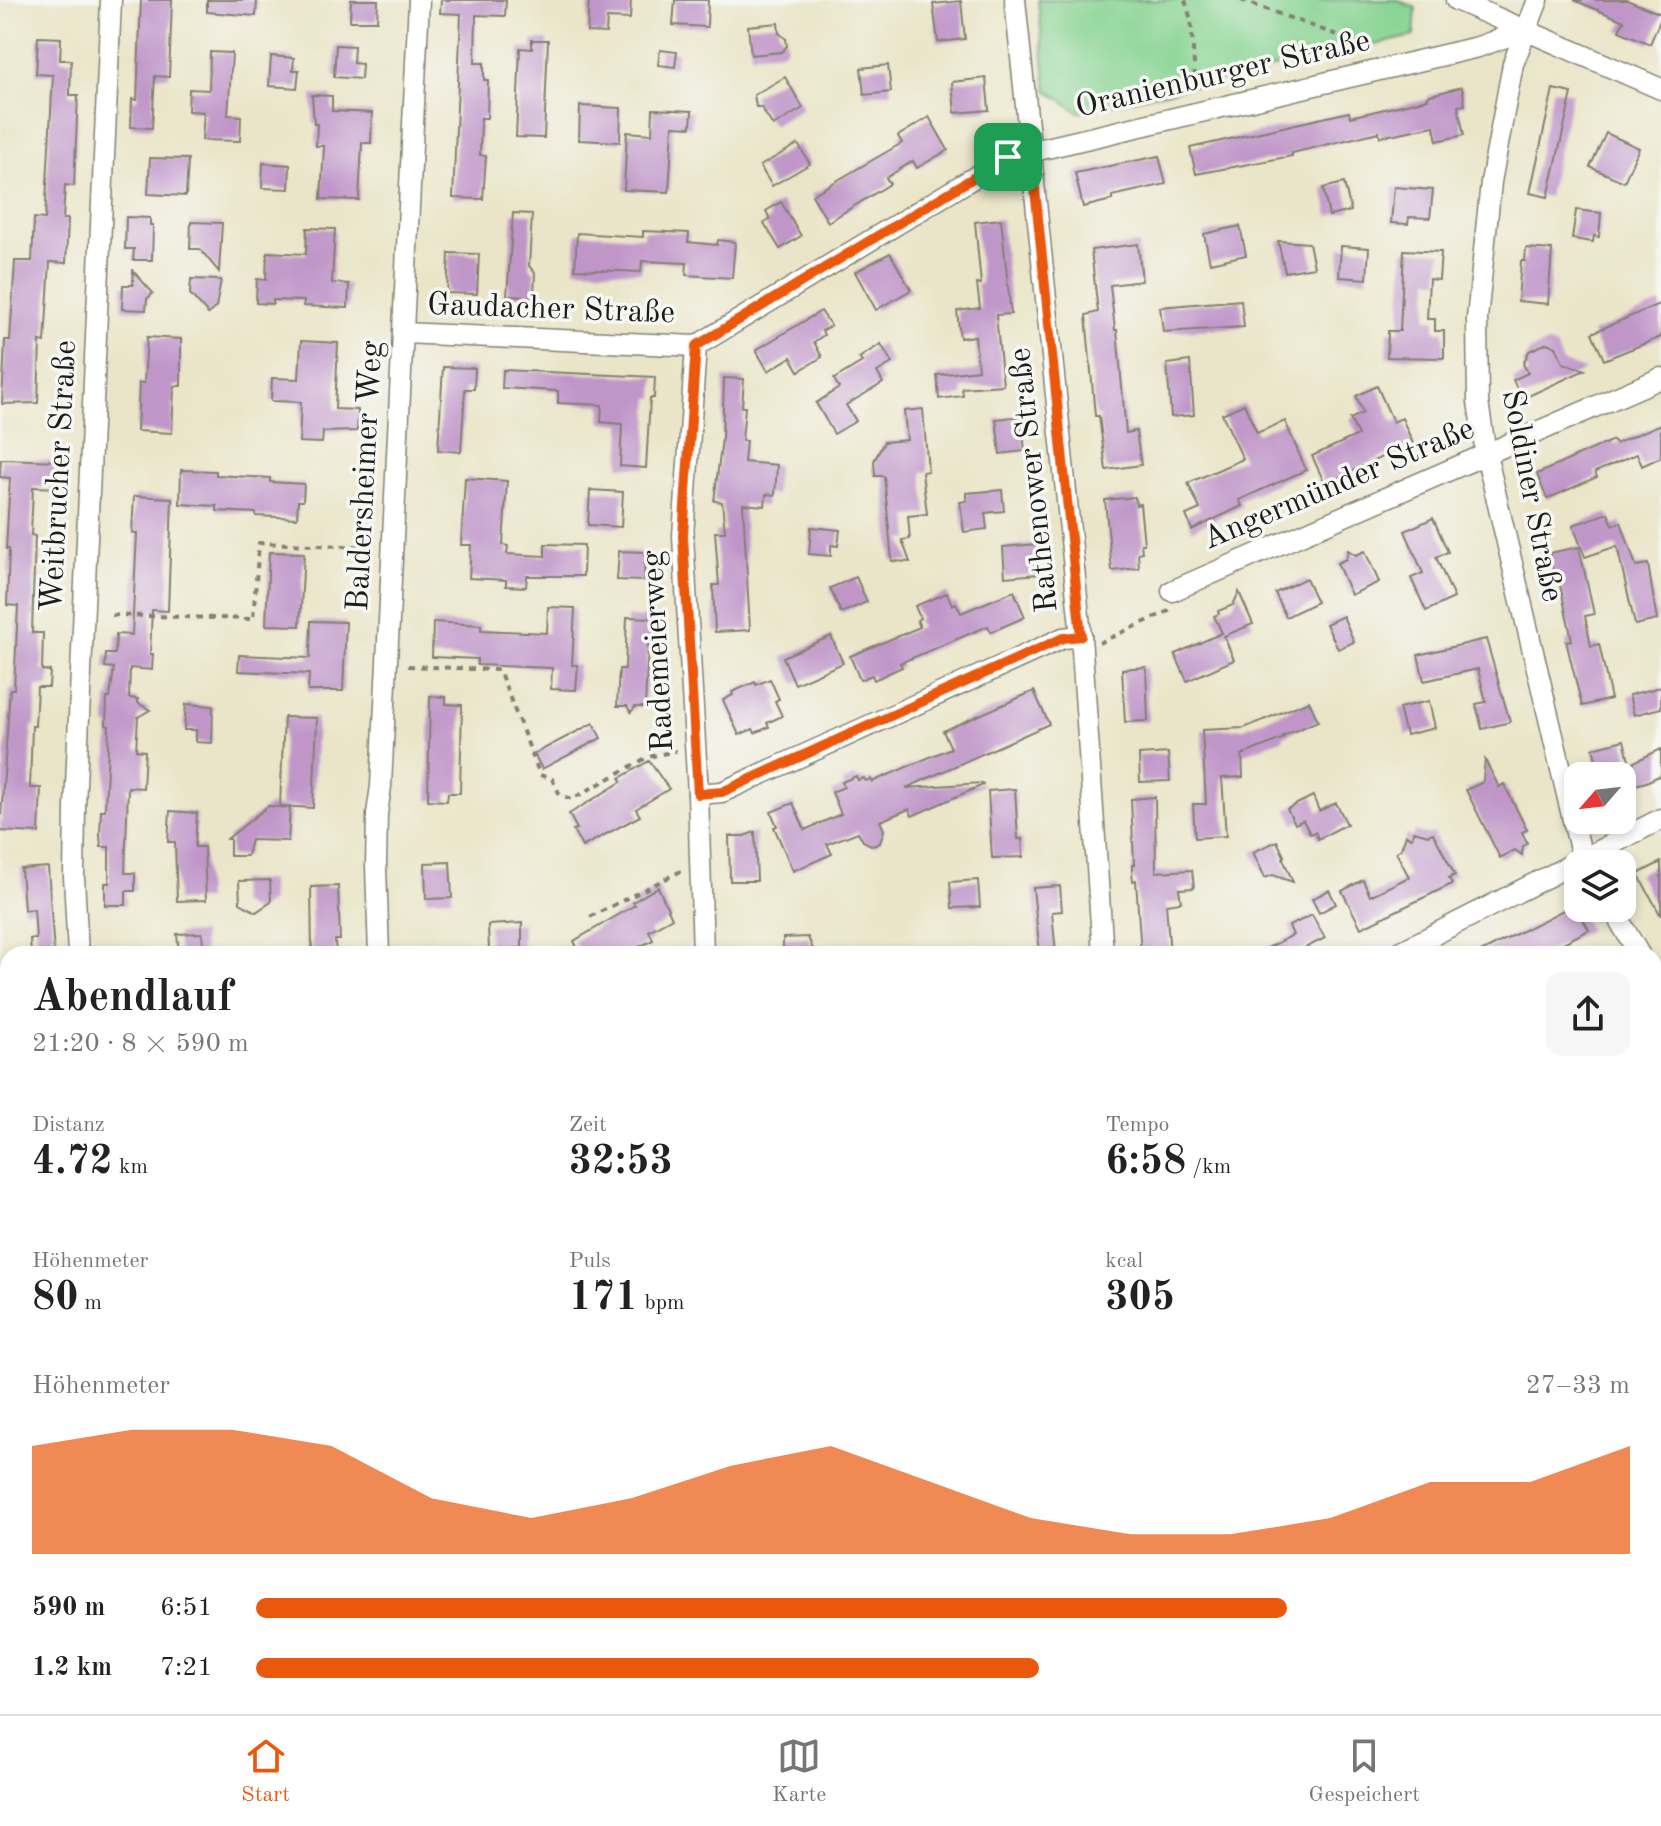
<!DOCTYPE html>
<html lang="de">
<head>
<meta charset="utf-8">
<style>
	body { margin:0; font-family:"Old Standard TT",serif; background:#f6f6f6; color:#222; height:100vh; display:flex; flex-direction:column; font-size:30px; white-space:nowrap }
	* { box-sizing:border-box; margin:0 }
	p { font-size:26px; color:#767676 }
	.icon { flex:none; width:44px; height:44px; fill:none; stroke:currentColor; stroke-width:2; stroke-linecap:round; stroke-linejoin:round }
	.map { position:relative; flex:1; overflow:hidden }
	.drawer { position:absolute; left:0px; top:946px; width:1662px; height:768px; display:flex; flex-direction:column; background:#fff; border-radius:24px 24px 0 0; box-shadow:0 4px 12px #0003 }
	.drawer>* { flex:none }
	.needle { width:52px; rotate:242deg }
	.tools { position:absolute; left:1564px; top:762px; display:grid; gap:16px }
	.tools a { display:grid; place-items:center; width:72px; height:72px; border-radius:16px; background:#fff; box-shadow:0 4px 12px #0003; font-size:40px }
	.pin { position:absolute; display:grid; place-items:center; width:68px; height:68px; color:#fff; margin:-34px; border-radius:16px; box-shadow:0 4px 12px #0006 }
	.round { display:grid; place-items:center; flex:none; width:84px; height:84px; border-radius:16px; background:#f6f6f6 }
	.summary { display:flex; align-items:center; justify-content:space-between; height:136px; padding:0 32px }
	h1 { font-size:44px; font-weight:800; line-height:60px }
	.figures { display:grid; grid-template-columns:repeat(3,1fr); gap:12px; height:136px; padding:8px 32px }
	.figures div { display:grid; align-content:center }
	.figures b { font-size:40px; font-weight:800 }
	.figures small { font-size:22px; font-weight:400 }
	.figures p { font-size:22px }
	.chart { height:224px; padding:16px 32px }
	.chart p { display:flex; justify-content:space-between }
	.chart svg { width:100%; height:144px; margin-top:8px; fill:#ea580c; opacity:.7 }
	ul { padding:0 32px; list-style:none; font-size:26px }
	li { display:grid; grid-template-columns:128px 96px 1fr; align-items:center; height:60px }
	li i { height:20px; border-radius:10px; background:#ea580c }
	.menu { display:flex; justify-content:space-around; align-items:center; height:112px; border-top:2px solid #e0e0e0; background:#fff; font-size:22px; color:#767676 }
	.menu a { display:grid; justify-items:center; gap:4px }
	.menu .current { color:#ea580c }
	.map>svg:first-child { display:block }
	.built { fill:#e5d3f0 }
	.green { fill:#86d391; stroke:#517856; stroke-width:2 }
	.building { fill:#c096c9 }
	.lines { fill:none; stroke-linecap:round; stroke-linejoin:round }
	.lane-casing { stroke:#838072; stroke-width:13 }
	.street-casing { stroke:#838072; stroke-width:23 }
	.path { stroke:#838072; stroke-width:4; stroke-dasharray:6 6; stroke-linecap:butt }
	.lane { stroke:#fff; stroke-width:10 }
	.street { stroke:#fff; stroke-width:20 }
	.route-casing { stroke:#fff; stroke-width:16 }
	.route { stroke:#ea580c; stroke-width:10 }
	.labels { text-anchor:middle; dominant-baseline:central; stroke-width:7; stroke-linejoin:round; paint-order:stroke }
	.street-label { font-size:32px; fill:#1c1c1c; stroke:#f6f6f2 }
</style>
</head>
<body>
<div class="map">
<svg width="1661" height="1714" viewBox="0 0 1661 1714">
	<rect width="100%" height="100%" fill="#f6f6f2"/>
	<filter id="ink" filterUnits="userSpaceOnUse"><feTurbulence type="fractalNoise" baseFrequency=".0125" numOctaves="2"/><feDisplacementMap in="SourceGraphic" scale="16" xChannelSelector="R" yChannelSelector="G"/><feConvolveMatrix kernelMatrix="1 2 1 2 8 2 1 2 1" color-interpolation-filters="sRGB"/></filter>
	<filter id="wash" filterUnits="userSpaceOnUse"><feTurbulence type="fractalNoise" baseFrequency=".006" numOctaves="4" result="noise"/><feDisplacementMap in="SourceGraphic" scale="32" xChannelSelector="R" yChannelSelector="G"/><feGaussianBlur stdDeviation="1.8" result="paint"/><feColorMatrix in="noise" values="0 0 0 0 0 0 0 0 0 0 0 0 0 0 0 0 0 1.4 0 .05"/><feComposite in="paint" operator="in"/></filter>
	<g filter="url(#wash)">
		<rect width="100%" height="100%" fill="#eae5c8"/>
		<!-- built -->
		<g class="built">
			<path d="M8,1498V1706H76L64,1714H0V1500Z"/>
			<path d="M1245,1706H1501L1507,1714H1250Z"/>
		</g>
		<!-- green -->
		<g class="green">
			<path d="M1038,0H1397L1416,8L1414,36L1079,112L1047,90Z"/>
			<path d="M0,1266L8,1293V1498L0,1500Z"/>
		</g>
		<g id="blocks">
			<!-- building -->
			<g class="building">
				<path d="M141,0H172L169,77L155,76L152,128L131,127L132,99L137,100Z"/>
				<path d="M207,0H257L256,16L207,12Z"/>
				<path d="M351,0H378L377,21H350Z"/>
				<path d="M441,0H506L505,16L476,15L475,63H484V80H488L487,118H481L480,155L486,156L483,199L453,198L461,14L440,13Z"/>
				<path d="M589,0H631L630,19L607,18L606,33L587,32Z"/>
				<path d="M675,0H708L707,27L673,25Z"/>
				<path d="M1574,0H1627L1661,14V18L1650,44L1619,31L1624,21Z"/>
				<path d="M961,1L965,39L938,42L933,4Z"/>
				<path d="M778,23L779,33L786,39L787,46L782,52L751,55L748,26Z"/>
				<path d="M38,37L61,38L60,60H71L70,95H78L74,186L65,185L63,219H68L66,263L50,262L45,342L40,341L38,403L2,404L5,340H10L15,261H32L34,218L45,219L53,75L36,74Z"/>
				<path d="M532,40H548L544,138L516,137L520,48L532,49Z"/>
				<path d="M336,45L354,46L353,63L362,64L361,79L334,77Z"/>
				<path d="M660,50L677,52L675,67L658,65Z"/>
				<path d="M210,52L232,53L228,115L241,116L240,141L202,140L204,112L188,111L189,89L209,90Z"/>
				<path d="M271,56L294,58L293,70H299L297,88L269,86Z"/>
				<path d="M888,65L891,92L864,95L861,68Z"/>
				<path d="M785,77L803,108L773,126L761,107H756L754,95Z"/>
				<path d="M986,78L989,110L955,113L952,82Z"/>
				<path d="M1462,87L1465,105L1458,106L1464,135L1437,141L1434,126L1380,137L1379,132L1292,153V156L1196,174L1190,148L1349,112L1350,117L1428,99L1427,96Z"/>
				<path d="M1553,89L1572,93L1548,197L1530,193Z"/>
				<path d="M312,95L332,96V111L372,113L371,143H362L359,200L321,199L324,146H316L317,124H314Z"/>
				<path d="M580,106L621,108L620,142L579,140Z"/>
				<path d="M653,109L692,111L691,127L673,126L669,192L624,190L627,132L652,134Z"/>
				<path d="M929,117L948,150L917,168L913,161L886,178L890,184L828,222L812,195L902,143L898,136Z"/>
				<path d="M1606,133L1639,148L1624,182L1590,167Z"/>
				<path d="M798,144L810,164L772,186L760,166Z"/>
				<path d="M1159,156L1166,184L1112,196V200L1083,207L1075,173Z"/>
				<path d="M150,158L188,159L186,196L148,194Z"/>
				<path d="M263,163L290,165L289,189L262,188Z"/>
				<path d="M1344,183L1351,211L1329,216L1323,188Z"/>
				<path d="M1394,187L1433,190L1430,218L1409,217L1408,224L1391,223Z"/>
				<path d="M781,202L801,236L780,249L764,223L770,219L766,211Z"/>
				<path d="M1576,210L1601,213L1599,237L1594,236L1593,242L1572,239Z"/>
				<path d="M513,213L532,214L529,266L535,273L534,297L507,296Z"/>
				<path d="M126,217L150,218V225H153L152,260H133L134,249H125Z"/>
				<path d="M1001,219L1011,314L996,315L1003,385L962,388L963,396L939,399L937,375L978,370L975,336L960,338L957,311L980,308L977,284H981L975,222Z"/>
				<path d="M191,222L222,223L219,272L200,249H190Z"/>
				<path d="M1240,226L1246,255L1210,263L1204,234Z"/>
				<path d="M307,228L335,229L332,283L349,284L348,308L303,306L304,301L273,300V304L256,303L257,279L266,280L267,252L306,254Z"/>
				<path d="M643,231L689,233L688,242L717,245L718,240L735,242L732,278L686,275L687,263L642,261L641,272L575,269L577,233L643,237Z"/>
				<path d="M1278,241L1309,243L1314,267L1285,272Z"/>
				<path d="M1138,244L1142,281L1110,285L1115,330H1117L1126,433L1136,431L1141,465L1106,470L1099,416H1095L1086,315L1098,312L1091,250Z"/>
				<path d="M1341,246L1369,248L1367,279L1339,277Z"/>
				<path d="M1526,248L1552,250L1548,304L1518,301L1521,261H1525Z"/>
				<path d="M1404,250L1441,252L1439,280L1429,279L1427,319H1435V331H1444V358L1387,357L1388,331H1400Z"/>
				<path d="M449,253L479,254L477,294L447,293Z"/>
				<path d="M890,253L911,290L876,310L855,272Z"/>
				<path d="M133,271L153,293L147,299L146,310L122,309L123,285H133Z"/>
				<path d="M191,279L221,280L216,307L208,314L190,294Z"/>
				<path d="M1241,300L1244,327L1163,332L1160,307Z"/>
				<path d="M1661,303V337L1604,360L1592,333Z"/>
				<path d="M821,311L831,326L822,331L824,335L814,342L822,357L799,371L791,357L768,371L756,350Z"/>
				<path d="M147,337L181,339V386H174L172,433L137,431L139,383H144Z"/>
				<path d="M301,341L338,343L335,409L358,410L357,431L323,432L322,443L299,442L301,402L271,401L272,378L299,379Z"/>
				<path d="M1547,343L1556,347L1563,363L1585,370L1522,399L1513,380L1528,373L1523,364L1529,351Z"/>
				<path d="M881,344L892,363L877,372L883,383L846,405L856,421L834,434L816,403L839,388L834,379L862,362L859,358Z"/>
				<path d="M1190,361L1194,415L1171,417L1167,364Z"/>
				<path d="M443,367L475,368L474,389H465L461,452L438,450Z"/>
				<path d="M503,370L655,377L654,398H650L646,468L620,466L622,424L601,422L602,405L558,403V391L502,388Z"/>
				<path d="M724,378L744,379L742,407H745L742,441H746L744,462L777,465L775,495L766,494L765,506L743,504L750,630L715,632L713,585H719L715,532H725L722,502L714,501L722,439Z"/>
				<path d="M1377,386L1393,422L1402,418L1414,446L1387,457L1386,455L1325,484L1312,456L1358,435L1350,419L1363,413L1356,396Z"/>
				<path d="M1244,404L1257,433L1285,421L1306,470L1239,500L1242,506L1192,530L1186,515L1200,509L1188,483L1243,459L1222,414Z"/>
				<path d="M923,409L928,471L922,472L927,514L908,516L910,539L902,540L910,562L892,561L884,476H875L874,461L884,442L907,440L904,411Z"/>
				<path d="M1021,416L1025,451L1000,454L996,419Z"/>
				<path d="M1661,424V457L1642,466L1637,454L1595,472L1597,477L1547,499L1537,474L1613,440L1615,444Z"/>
				<path d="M1,459L61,461L60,488L33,487L31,535L35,536L32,633H43L42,670L50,671L49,687H37L35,726H32L30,788H41L39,833L0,831L10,689H14L18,606L7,605L9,549H6L10,478L0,477Z"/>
				<path d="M181,470L216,471V475L270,478V482L304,484L303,501H298L297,518L256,516V513L217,511V506L180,504Z"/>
				<path d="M465,478L507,481L503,545L508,546L507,554L545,556V544L584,545L583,576H527L526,587L506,586V580L469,578L471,545H461Z"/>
				<path d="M590,490L623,492L621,527L588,525Z"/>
				<path d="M1002,490L1004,511L985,513L987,529L964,532L960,502L966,501V493Z"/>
				<path d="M134,496L172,498L168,611L152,610L150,654H153L152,670L130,668L129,698L138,699V703L150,710L138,717L136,750L145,751L143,788L128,787L125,873H135V891H126V905H105V883H109V847H101L100,835L101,810H105L109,726L106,725L107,698H110L114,668L105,667L106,654H115L116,634L132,635L137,533H132Z"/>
				<path d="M1135,497L1136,505L1140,504L1144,544H1141L1142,552L1138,553L1139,568L1112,571L1105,500Z"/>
				<path d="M1608,513L1613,525L1621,522L1636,566L1648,564L1657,620L1635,625L1617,546L1585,557L1573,525Z"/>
				<path d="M1433,518L1448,552L1436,557L1454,598L1426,611L1411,578L1423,573L1405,531Z"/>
				<path d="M811,527L840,530L838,546L831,545V556L809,554Z"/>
				<path d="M1036,544L1039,574L1005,577L1003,547Z"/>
				<path d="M1579,547L1594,614L1585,616L1591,646L1599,644L1611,699L1582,706L1566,641L1572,640L1558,576L1555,577L1549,553Z"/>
				<path d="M1348,550L1356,555L1365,551L1379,582L1351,595L1337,563L1346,559Z"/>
				<path d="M619,551L645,552L644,581L617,580Z"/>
				<path d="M269,552L304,553L300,626L266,625Z"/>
				<path d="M856,577L867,602L841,613L830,588Z"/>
				<path d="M1306,578L1317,602L1286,617L1275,593Z"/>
				<path d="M1014,591L1025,617L991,632L988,626L900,663L902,667L874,680L872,675L860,680L850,656L920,627L917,620L920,618L915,606L947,593L952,605L956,603L961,613Z"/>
				<path d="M1239,592L1253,624L1224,636L1234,660L1187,681L1175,654L1222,633L1214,616L1219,614L1218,611L1233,605Z"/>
				<path d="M548,607L575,608L572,665H578L576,690L551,689L552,668L477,665V659L432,657L433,622L481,625V630L547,633Z"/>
				<path d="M1343,616L1354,642L1338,649L1326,624Z"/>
				<path d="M627,617L654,618L652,645H648L645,707H635L631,712L627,706H617L619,669H625Z"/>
				<path d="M311,621L346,622L343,691H308L309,674L238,671L239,655L310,658Z"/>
				<path d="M831,636L843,663L795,684L783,657Z"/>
				<path d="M1486,639L1510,722L1482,729L1476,704L1486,702L1478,669L1424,681L1418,655Z"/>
				<path d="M1146,667L1148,721L1125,722L1122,669Z"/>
				<path d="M770,679L779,699L775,701L782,716L767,723L769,727L755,733L753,729L739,735L723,700L733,695L732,692L755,682L756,685Z"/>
				<path d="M1661,687V708L1634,715L1629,695Z"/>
				<path d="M1034,691L1049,724L906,788L982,783L983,785L912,816L909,809L880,821L884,830L880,843L873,846L863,841L858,832L827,844L832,854L793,871L774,827L777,826L771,812L793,803L805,830L841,814L832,792L844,787L842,782L856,776L858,780L864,778L865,781L871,779L872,782L951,748L943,731Z"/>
				<path d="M430,696L446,697V704L462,705L460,793H448L447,801L428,800Z"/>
				<path d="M1309,701L1318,721L1283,736L1284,738L1242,755L1243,777L1222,778L1226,836L1195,838L1193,804H1206L1202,730L1244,728Z"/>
				<path d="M1429,701L1435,728L1406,735L1399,708Z"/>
				<path d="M186,704L213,706L212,743L196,742V730H184Z"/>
				<path d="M284,717L317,718L313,808L280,806Z"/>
				<path d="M593,723L601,738L542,769L534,754Z"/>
				<path d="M1624,740L1630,764L1661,749V775L1646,782L1622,789V776H1600L1593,748Z"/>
				<path d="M1168,753L1170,781L1140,782L1139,755Z"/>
				<path d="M1485,760L1499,787L1504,784L1527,830L1522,832L1527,843L1523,846L1522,855L1515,850L1500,858L1466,790L1483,782Z"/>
				<path d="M649,761L669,789L636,809L640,816L582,847L573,830L577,829L569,814L621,782L620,778Z"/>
				<path d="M1015,789L1018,839H1022L1023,857L992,858L988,791Z"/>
				<path d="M1313,796L1319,811L1336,803L1347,824L1318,839L1315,832L1310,834L1303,820L1295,824L1287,809Z"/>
				<path d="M1155,797L1156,872L1192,870L1194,888L1179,889L1181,902L1166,904L1170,954H1141L1136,880L1133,881L1132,872V865H1134L1131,799Z"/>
				<path d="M268,806L290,808L288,841L251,840L247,856H230V839H227Z"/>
				<path d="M170,811L197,813L195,847H204L206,900L177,901L175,842H168Z"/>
				<path d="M1414,831L1428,835L1433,833L1455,875L1449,878L1452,884L1361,928L1342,891L1363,880L1370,896L1409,877L1396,852L1401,849L1406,835L1412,838Z"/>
				<path d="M755,832L757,881H730L729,836H744Z"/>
				<path d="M1277,841L1284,856L1283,859L1293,882L1273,875L1265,878L1253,852Z"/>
				<path d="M450,862L452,898L426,899L425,863Z"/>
				<path d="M1661,862V916L1638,874Z"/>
				<path d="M48,867L54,954H31L30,939H36L34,909L24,910L21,869Z"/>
				<path d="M270,880L271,902L256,912L240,903L239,881Z"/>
				<path d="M978,880L980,907L952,908L950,882Z"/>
				<path d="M338,886L340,940H335L336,954H312L311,887Z"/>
				<path d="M1060,886L1062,911L1052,912L1056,954H1040L1033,888Z"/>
				<path d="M658,887L672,918L649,931L653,940L625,954H580L574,941L635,905L633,902Z"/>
				<path d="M1329,890L1336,904L1319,913L1312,899Z"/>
				<path d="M1575,904L1589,930L1542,954H1477Z"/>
				<path d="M1312,915L1325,938L1293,954H1256L1293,935L1289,926Z"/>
				<path d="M522,923V948L489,950L488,925Z"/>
				<path d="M202,933L204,954H179L177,934Z"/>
				<path d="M808,937L815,954H783V938Z"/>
			</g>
		</g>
	</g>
	<g filter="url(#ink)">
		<use href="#blocks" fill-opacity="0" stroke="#838072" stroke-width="2"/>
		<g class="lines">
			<!-- lane casing -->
			<g class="lane-casing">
				<g id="lane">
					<path d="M1274,1706L1281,1714"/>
					<path d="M1329,1706L1334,1714"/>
					<path d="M1380,1706L1385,1714"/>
					<path d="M1451,1706L1457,1714"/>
					<path d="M1299,1714L1308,1706"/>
					<path d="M1359,1714L1371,1706"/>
					<path d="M1421,1714L1432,1706"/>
				</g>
			</g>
			<!-- street casing -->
			<g class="street-casing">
				<g id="street">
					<path d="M1015,0L1081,636L1103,954"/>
					<path d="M1456,0L1661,89"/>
					<path d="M1538,0L1513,64L1491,182L1477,319L1478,402L1486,454L1579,845L1587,864"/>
					<path d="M403,333L696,346"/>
					<path d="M696,346L1008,157L1478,47L1525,30"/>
					<path d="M696,346L683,536L698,794L703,954"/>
					<path d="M1172,591L1661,378"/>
					<path d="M698,794L722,792L1063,638L1081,636"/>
					<path d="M1612,908L1639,954"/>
					<path d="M78,954L74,877L75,807L111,0"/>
					<path d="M379,954L376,867L377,814L381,786L419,0"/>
					<path d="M1396,954L1661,819"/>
					<path d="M1654,978L1661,989"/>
					<path d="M1654,1684L1661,1693"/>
					<path d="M305,1706L309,1714"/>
					<path d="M641,1706L645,1714"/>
					<path d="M1071,1706L1076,1714"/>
					<path d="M99,1714L111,1706"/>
				</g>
			</g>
			<!-- path -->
			<g class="path">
				<path d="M1185,0L1191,20L1196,93"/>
				<path d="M1241,0L1367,46L1369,53"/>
				<path d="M112,615L253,619L259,543L372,547"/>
				<path d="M1099,643L1171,610"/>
				<path d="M408,666L499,670L540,775L552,779L560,795L572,799L648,757L676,751"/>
				<path d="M590,917L683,870"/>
				<path d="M0,1341L8,1368"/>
			</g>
			<!-- lane -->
			<use href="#lane" class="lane"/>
			<!-- street -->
			<use href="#street" class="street"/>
		</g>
	</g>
	<g class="lines" filter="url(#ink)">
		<!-- route casing -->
		<g class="route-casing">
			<path id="route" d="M1031,150L1081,636L1063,638L722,792L698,794L683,536L696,346L983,172L1008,157Z"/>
		</g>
		<!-- route -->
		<use href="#route" class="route"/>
	</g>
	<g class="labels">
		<!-- street labels -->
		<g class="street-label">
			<text transform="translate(1223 75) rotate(-13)">Oranienburger Straße</text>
			<text transform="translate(551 310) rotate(2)">Gaudacher Straße</text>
			<text transform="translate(60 476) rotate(-87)">Weitbrucher Straße</text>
			<text transform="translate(366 476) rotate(-87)">Baldersheimer Weg</text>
			<text transform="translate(1035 480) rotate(-96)">Rathenower Straße</text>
			<text transform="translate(1339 485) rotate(-23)">Angermünder Straße</text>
			<text transform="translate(1531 496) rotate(79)">Soldiner Straße</text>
			<text transform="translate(659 651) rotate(-93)">Rademeierweg</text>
		</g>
	</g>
</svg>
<div class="tools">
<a><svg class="needle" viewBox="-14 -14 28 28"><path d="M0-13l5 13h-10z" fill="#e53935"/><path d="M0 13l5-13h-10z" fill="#767676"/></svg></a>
<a><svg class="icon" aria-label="layers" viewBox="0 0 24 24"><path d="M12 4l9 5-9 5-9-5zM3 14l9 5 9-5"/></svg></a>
</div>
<div class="pin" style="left:1008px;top:157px;background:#1e9e55"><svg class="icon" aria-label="arrive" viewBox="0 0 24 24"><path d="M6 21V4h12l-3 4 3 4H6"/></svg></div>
<section class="drawer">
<div class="summary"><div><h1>Abendlauf</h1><p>21:20 · 8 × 590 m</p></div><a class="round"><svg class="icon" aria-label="share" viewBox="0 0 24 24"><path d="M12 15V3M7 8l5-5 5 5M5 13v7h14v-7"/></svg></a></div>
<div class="figures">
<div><p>Distanz</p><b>4.72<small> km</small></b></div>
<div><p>Zeit</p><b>32:53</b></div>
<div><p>Tempo</p><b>6:58<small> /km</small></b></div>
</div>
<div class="figures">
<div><p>Höhenmeter</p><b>80<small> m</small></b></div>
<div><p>Puls</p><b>171<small> bpm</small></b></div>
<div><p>kcal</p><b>305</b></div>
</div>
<div class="chart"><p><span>Höhenmeter</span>27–33 m</p>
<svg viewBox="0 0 160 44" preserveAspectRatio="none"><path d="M0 44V11L10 6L20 6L30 11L40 27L50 33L60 27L70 17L80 11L90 22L100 33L110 38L120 38L130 33L140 22L150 22L160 11V44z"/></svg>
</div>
<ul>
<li><b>590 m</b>6:51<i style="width:75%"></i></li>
<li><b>1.2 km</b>7:21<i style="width:57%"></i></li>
</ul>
</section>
</div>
<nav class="menu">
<a class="current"><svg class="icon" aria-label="home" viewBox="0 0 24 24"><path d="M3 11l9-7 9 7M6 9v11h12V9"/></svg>Start</a>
<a><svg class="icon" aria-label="map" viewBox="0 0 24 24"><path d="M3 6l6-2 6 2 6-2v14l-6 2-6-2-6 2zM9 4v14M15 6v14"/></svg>Karte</a>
<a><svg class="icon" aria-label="saved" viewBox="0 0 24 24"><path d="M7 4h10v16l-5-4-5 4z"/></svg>Gespeichert</a>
</nav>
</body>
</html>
